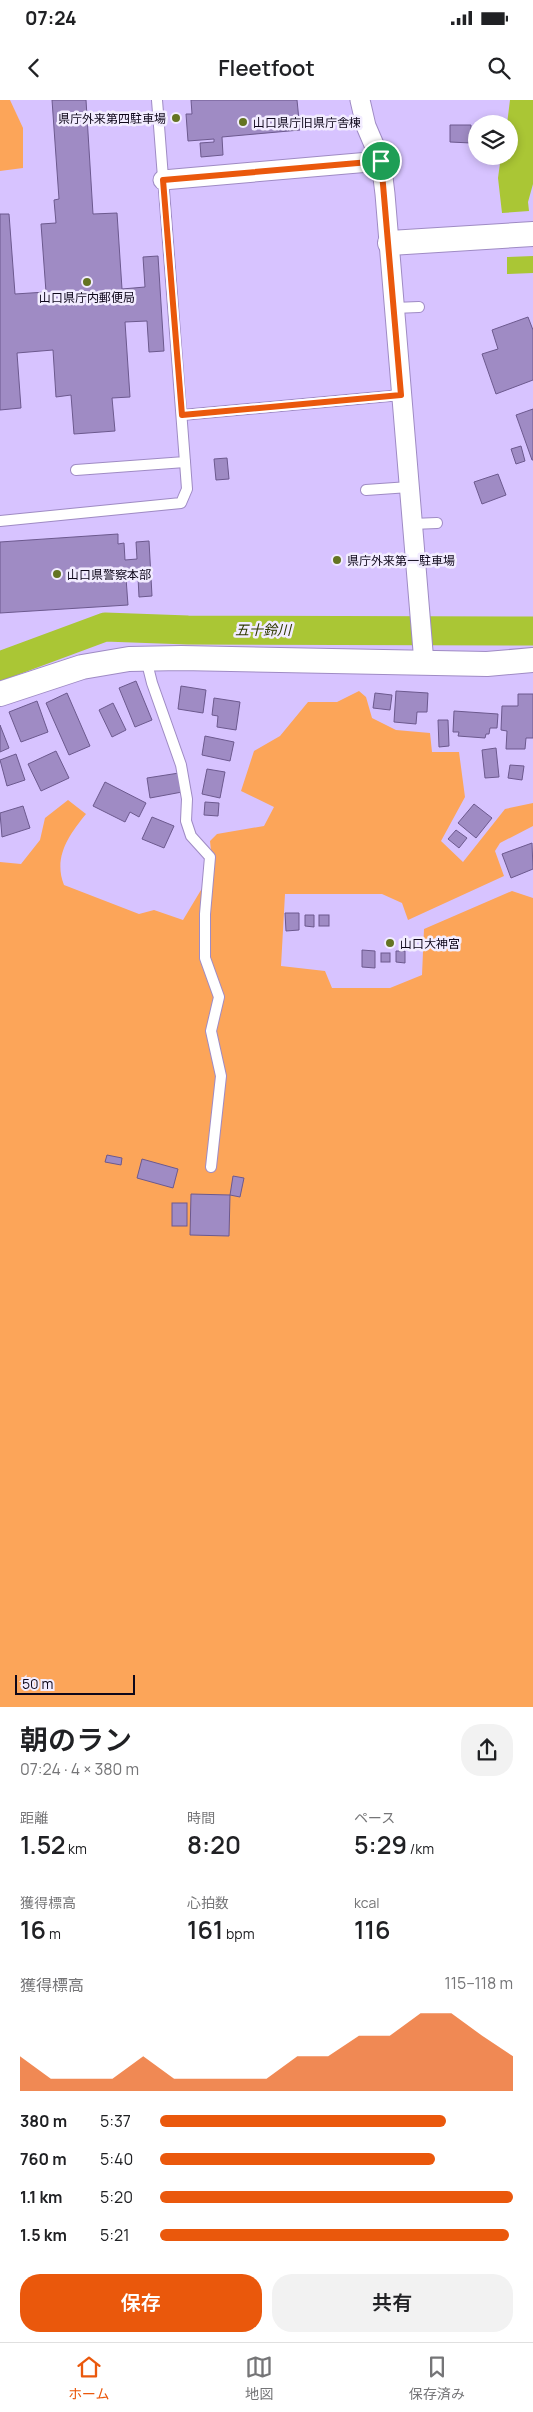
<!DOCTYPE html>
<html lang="ja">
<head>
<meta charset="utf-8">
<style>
	body { margin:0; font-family:Manrope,"Noto Sans JP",sans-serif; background:#f2f2f2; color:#202124; height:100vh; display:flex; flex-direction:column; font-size:19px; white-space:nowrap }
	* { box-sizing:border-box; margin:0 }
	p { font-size:16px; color:#757577 }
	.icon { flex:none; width:28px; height:28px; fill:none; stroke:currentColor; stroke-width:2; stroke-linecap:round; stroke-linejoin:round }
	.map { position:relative; height:1607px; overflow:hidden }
	.drawer { display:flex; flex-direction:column; background:#fff; flex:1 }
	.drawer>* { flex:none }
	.controls { position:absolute; left:468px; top:15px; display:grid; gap:10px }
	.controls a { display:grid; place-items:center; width:50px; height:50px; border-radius:50%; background:#fff; box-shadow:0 2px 8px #0003; font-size:25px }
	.scale { position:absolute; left:15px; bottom:12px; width:120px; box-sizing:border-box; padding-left:5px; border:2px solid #0e071a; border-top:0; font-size:14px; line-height:18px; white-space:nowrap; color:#0e071a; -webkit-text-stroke:4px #f2ecff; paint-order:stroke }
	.pin { position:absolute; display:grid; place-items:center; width:42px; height:42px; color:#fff; margin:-21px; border:2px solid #fff; border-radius:50%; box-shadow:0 1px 5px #0007 }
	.round { display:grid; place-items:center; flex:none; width:52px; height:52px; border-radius:20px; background:#f2f2f2 }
	.head { display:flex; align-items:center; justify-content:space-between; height:85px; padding:0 20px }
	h1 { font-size:28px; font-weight:600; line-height:38px }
	.metrics { display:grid; grid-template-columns:repeat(3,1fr); gap:8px; height:85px; padding:5px 20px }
	.metrics div { display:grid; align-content:center }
	.metrics b { font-size:25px; font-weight:600 }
	.metrics small { font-size:14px; font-weight:400 }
	.metrics p { font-size:14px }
	.chart { height:140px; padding:10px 20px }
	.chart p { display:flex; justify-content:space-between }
	.chart svg { width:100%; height:90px; margin-top:5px; fill:#ea580c; opacity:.7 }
	.primary-button { display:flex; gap:10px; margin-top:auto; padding:10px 20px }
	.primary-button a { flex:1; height:58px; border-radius:20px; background:#ea580c; color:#fff; font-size:20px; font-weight:600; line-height:58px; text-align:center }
	.primary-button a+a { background:#f2f2f2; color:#202124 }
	ul { padding:0 20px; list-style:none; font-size:16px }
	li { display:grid; grid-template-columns:80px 60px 1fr; align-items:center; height:38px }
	li i { height:12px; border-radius:6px; background:#ea580c }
	.status { display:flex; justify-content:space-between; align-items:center; height:35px; padding:0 25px; background:#fff; direction:ltr }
	.status svg { height:14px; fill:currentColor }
	header { display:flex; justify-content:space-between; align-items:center; height:65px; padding:0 20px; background:#fff; font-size:22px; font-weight:600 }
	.tab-bar { display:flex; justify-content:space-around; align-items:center; height:70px; border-top:1px solid #e0e0e0; background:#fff; font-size:14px; color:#757577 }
	.tab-bar a { display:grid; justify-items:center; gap:2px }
	.tab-bar .on { color:#ea580c }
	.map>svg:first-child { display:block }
	.green { fill:#fca559 }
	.water { fill:#aac635 }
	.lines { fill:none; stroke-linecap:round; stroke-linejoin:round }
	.river { stroke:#aac635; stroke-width:29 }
	.building { fill:#9f8bc4; stroke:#6c598e }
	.service-casing { stroke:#9f8bc4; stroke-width:12 }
	.minor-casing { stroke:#9f8bc4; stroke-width:21 }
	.tertiary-casing { stroke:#9f8bc4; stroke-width:26 }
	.service { stroke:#fff; stroke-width:10 }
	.minor { stroke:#fff; stroke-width:19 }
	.tertiary { stroke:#fff; stroke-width:24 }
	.route-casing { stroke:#fff; stroke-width:10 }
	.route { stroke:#ea580c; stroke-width:6 }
	.poi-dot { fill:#647422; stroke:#f2ecff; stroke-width:2 }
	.labels { text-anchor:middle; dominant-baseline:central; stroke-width:5; stroke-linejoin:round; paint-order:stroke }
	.poi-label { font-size:12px; fill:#0e071a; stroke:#f2ecff; text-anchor:start }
	.water-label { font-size:14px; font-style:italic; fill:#2f3900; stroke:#f2ecff }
</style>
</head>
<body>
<div class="status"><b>07:24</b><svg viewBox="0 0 49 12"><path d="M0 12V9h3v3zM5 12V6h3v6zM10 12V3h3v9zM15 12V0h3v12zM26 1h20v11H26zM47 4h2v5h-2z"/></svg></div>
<header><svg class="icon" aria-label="back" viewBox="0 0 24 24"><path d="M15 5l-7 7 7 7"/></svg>Fleetfoot<svg class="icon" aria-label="search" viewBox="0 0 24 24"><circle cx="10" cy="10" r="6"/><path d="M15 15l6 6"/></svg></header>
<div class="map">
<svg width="533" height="1607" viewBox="0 0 533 1607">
	<rect width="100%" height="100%" fill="#d7c3ff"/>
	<!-- green -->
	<g class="green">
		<path d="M0,0H10L23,28V68L0,71Z"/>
		<path d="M359,591L366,597L372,618L396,630L430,633L432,652H459L465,697L441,741L463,762L505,709L533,703V726L500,743L495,751L504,776L408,820L402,803L382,794H285L281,866L325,871L332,888H390L422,875L424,829L512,791L533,798V1607H0V762L21,764L40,740L45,718L68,700L86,714C69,735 53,757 64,785L139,814L154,810L183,820L213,770L210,741L217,734L264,726L274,707L241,691L254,651L280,636L308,602H337Z"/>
	</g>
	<!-- water -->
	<g class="water">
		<path d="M510,0H533V84L528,102L529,111L502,113L498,78L501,56H509V24H507Z"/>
		<path d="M533,156V173L507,174V157Z"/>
	</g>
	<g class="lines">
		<!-- river -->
		<path class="river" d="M0,566L105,527L188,530L533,531"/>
	</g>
	<!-- building -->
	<g class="building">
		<path d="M52,0H86L93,114L117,113L122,189L145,187L143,157L158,156L164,251L149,252L147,221L125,222L130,297L112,298L115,331L74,334L71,295L56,297L53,250L17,253L21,308L0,310V114H9L15,194L46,192L41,124L56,123L54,100L59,99Z"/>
		<path d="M191,0H297L300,30L222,37L223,55L201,57L200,43L214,42V39L188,41L186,14H192Z"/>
		<path d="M450,25H471V43L450,42Z"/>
		<path d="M528,217L533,230V280L496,294L482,254L498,249L492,230Z"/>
		<path d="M533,309V360H532L516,315Z"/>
		<path d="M521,346L525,361L516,364L511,349Z"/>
		<path d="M227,358L229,379L216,380L214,359Z"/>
		<path d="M498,374L506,395L482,404L474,382Z"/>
		<path d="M118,434V444L124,443L125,460L137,459L136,442L149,441L152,496L139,497L138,477L126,478L128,505L0,513V442Z"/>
		<path d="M136,581L152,620L135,627L119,588Z"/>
		<path d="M181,586L206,590L203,613L178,609Z"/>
		<path d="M396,591L428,593L427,612H417L416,624L394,622Z"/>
		<path d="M67,593L90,646L69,655L46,603Z"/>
		<path d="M375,593L392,595L390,610L373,608Z"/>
		<path d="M518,594H533V638H526L525,649H506L507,631L501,630L502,606H518Z"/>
		<path d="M214,598L240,602L236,630L217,627L218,616L212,615Z"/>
		<path d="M37,601L48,632L21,642L9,612Z"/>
		<path d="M113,603L126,630L112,637L99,610Z"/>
		<path d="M454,611L498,614L497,628H490L489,634H486L485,638L458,636L459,632H453Z"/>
		<path d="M438,620H448L449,646L439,647Z"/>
		<path d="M0,625L9,648L0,652Z"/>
		<path d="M205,636L234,642L230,661L202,655Z"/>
		<path d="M496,648L499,677L485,678L482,650Z"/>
		<path d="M56,651L69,678L41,691L28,664Z"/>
		<path d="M16,654L25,680L7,686L0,660Z"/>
		<path d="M510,665L524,666L522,680L508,678Z"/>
		<path d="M207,669L225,672L220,698L202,694Z"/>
		<path d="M179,673L182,692L150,698L147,678Z"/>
		<path d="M105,682L146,703L139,717L130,712L125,722L93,706Z"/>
		<path d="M205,702L219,703L218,716L204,715Z"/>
		<path d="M474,704L492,718L476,738L458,723Z"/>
		<path d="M23,706L30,728L2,737L0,713Z"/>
		<path d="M152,717L174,726L164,748L142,739Z"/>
		<path d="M456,730L467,738L459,748L448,739Z"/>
		<path d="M532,743L533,769L511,778L502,754Z"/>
		<path d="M285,813H299V830L286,831Z"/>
		<path d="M305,815H314V827L305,826Z"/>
		<rect x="319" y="815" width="10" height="11"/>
		<path d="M362,850L375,851V868L362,867Z"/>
		<path d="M396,851H405V863L396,862Z"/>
		<rect x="381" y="853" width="9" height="9"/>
		<path d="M107,1055L122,1058L121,1065L105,1062Z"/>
		<path d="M142,1059L178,1069L173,1088L137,1078Z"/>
		<path d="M233,1076L244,1078L240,1097L230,1095Z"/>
		<path d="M191,1094L230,1095L229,1136L190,1135Z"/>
		<rect x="172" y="1103" width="15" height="23"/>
	</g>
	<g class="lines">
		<!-- service casing -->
		<g class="service-casing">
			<g id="service">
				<path d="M394,208L419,207"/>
				<path d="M182,315L401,295"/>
				<path d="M76,370L185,362L157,0"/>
				<path d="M366,390L409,387"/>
				<path d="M0,421L181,403L187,389L185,362"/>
				<path d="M412,424L437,423"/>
				<path d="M146,559L152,583L181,665L187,699L186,721L191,736L210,757L205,814V858L219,897L211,931L221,976L211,1067"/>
			</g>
		</g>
		<!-- minor casing -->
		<g class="minor-casing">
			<g id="minor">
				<path d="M360,0L366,26L381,61L385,94L424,563"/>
				<path d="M163,80L381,61"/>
			</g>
		</g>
		<!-- tertiary casing -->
		<g class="tertiary-casing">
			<g id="tertiary">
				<path d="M390,143L533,134"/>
				<path d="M0,594L82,567L129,559L181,558L487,564L533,560"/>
			</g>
		</g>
		<!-- service -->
		<use href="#service" class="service"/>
		<!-- minor -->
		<use href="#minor" class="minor"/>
		<!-- tertiary -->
		<use href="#tertiary" class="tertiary"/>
	</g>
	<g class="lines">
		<!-- route casing -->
		<g class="route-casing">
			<path id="route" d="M381,61L401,295L182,315L163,80Z"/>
		</g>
		<!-- route -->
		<use href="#route" class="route"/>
	</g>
	<!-- markers -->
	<g class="poi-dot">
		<circle cx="176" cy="18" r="5"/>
		<circle cx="243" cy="22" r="5"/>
		<circle cx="87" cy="182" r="5"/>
		<circle cx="337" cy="460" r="5"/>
		<circle cx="57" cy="474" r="5"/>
		<circle cx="390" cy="843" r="5"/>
	</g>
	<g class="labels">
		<!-- poi labels -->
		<g class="poi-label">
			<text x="166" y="18" text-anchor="end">県庁外来第四駐車場</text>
			<text x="253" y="22">山口県庁旧県庁舎棟</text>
			<text x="87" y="197" text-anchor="middle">山口県庁内郵便局</text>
			<text x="347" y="460">県庁外来第一駐車場</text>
			<text x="67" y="474">山口県警察本部</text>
			<text x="400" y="843">山口大神宮</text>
		</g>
		<!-- water labels -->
		<g class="water-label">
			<text x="263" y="529">五十鈴川</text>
		</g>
	</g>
</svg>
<div class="controls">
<a><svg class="icon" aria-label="layers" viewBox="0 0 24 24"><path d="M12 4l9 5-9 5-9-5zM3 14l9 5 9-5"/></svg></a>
</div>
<div class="scale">50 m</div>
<div class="pin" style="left:381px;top:61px;background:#1e9e55"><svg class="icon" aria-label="arrive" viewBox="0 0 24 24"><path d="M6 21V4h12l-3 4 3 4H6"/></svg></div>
</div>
<section class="drawer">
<div class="head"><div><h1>朝のラン</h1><p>07:24 · 4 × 380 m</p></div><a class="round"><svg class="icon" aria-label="share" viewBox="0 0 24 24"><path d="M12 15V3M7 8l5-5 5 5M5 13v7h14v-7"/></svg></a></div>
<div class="metrics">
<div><p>距離</p><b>1.52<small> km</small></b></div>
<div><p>時間</p><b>8:20</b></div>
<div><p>ペース</p><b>5:29<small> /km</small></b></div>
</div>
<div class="metrics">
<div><p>獲得標高</p><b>16<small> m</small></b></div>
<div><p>心拍数</p><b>161<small> bpm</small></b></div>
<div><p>kcal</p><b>116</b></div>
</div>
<div class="chart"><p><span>獲得標高</span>115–118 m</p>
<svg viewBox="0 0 160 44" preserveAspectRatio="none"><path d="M0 44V27L10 38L20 38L30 38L40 27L50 38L60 38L70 38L80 38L90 27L100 27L110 17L120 17L130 6L140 6L150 17L160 27V44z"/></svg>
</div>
<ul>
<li><b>380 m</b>5:37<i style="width:81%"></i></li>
<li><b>760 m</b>5:40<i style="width:78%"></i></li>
<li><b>1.1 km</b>5:20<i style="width:100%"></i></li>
<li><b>1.5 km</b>5:21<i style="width:99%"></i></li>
</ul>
<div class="primary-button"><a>保存</a><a>共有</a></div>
</section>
<nav class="tab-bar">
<a class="on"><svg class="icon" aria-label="home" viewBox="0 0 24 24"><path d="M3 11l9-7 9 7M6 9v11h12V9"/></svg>ホーム</a>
<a><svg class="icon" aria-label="map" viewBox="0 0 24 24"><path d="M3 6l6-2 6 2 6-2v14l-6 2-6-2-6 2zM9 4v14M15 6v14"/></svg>地図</a>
<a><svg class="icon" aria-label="saved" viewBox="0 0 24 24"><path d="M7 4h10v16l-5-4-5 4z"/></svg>保存済み</a>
</nav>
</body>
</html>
